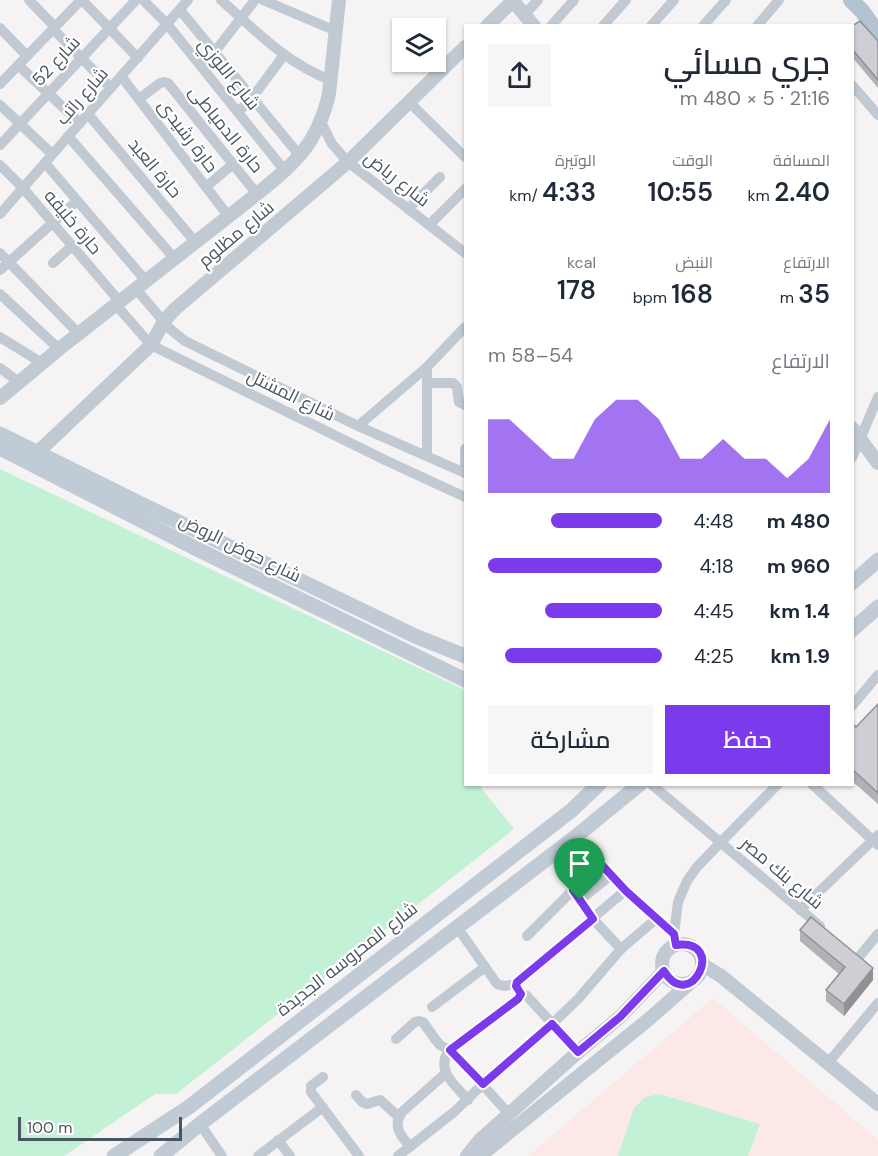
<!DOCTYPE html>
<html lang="ar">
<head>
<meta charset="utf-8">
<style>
	body { margin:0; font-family:"DM Sans",Cairo,sans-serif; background:#f6f6f7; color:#1f2937; direction:rtl; height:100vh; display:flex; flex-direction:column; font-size:22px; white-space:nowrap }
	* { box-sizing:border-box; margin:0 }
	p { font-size:20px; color:#747a83 }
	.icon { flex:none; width:33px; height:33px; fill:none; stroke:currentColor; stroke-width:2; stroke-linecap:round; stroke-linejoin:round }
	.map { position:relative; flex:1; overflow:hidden; direction:ltr }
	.panel { position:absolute; left:464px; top:24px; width:390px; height:762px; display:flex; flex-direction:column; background:#fff; border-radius:0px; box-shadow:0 2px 4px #0004; direction:rtl }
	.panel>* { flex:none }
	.tools { position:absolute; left:392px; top:18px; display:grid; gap:12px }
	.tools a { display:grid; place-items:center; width:54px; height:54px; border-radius:0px; background:#fff; box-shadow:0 2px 4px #0004; font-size:30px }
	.scale { position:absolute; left:18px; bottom:15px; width:164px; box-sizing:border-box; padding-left:6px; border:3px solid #4a5661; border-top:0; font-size:16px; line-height:21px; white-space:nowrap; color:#4a5661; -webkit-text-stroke:4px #fff; paint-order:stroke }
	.pin { position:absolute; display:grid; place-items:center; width:51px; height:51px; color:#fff; margin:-62px -26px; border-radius:50% 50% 50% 0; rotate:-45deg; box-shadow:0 0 6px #0007 }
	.pin .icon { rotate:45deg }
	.round { display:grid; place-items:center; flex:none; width:63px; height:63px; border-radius:0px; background:#f6f6f7 }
	.headline { display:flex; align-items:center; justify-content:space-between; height:102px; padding:0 24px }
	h1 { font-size:33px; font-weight:600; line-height:45px }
	.stats { display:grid; grid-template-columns:repeat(3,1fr); gap:9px; height:102px; padding:6px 24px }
	.stats div { display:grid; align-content:center }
	.stats b { font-size:26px; font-weight:600 }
	.stats small { font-size:16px; font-weight:400 }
	.stats p { font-size:16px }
	.chart { height:168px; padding:12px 24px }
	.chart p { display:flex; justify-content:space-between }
	.chart svg { width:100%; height:108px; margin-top:6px; fill:#7c3aed; opacity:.7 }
	.primary-button { display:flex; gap:12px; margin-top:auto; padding:12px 24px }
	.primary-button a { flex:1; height:69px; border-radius:0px; background:#7c3aed; color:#fff; font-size:24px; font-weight:600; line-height:69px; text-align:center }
	.primary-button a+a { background:#f6f6f7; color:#1f2937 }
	ul { padding:0 24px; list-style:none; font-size:20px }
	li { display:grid; grid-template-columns:96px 72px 1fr; align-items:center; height:45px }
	li i { height:15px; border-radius:8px; background:#7c3aed }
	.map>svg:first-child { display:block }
	.medical { fill:#fce8e6 }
	.green { fill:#c3f1d5 }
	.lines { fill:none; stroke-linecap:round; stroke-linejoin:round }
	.minor { stroke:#c1cad2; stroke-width:10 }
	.tertiary { stroke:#c1cad2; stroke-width:14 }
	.secondary { stroke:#c1cbd6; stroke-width:15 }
	.primary { stroke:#b3c2d1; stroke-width:16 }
	.wall { fill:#b0b2b7 }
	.shaded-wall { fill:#909195 }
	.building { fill:#cdcfd5; stroke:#909195; stroke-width:1.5 }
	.route-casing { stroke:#fff; stroke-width:12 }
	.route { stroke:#7c3aed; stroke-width:8 }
	.labels { text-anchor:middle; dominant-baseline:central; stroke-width:4.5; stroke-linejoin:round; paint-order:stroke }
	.street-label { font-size:18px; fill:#4a5661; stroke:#fff }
</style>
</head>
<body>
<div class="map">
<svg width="878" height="1156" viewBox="0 0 878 1156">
	<rect width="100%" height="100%" fill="#f5f3f3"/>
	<!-- medical -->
	<path class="medical" d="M713,998L878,1140V1156H528Z"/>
	<!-- green -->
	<g class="green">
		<path d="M0,469L465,690V784L481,785L482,789L514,829L176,1094H155L64,1156H0Z"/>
		<path d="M660,1094L760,1124L748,1156H618L634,1108L645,1097Z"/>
	</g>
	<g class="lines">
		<!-- minor -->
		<g class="minor">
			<path d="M29,0L55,27"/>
			<path d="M82,0L138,58"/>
			<path d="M143,0L167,24L285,171"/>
			<path d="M221,0C256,31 286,63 330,80"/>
			<path d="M263,0L336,31"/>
			<path d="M180,10L300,156"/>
			<path d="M524,15L538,0"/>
			<path d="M551,26L574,0"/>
			<path d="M603,26L626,0"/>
			<path d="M651,26L674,0"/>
			<path d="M703,26L726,0"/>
			<path d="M757,26L779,0"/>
			<path d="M0,28L27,56"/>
			<path d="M53,29L111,88"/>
			<path d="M18,65L80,123"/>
			<path d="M203,67L255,0"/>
			<path d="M121,76L229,217"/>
			<path d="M0,84L81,0"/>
			<path d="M852,85L878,115"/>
			<path d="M139,99L160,83L164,82L168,83L257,194"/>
			<path d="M409,102L465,157"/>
			<path d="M0,105L52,154"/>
			<path d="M238,112L252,98L284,55"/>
			<path d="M88,114L196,243"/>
			<path d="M321,122L332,144L348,162L465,253"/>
			<path d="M68,136L175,259"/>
			<path d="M0,145L136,0"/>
			<path d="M45,163L146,281"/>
			<path d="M0,165L23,188L120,302"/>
			<path d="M206,187L233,164"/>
			<path d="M408,209L440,177"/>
			<path d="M0,214L188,0"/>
			<path d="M429,225L465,189"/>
			<path d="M0,253L79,334"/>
			<path d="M53,263L72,246"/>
			<path d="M0,270L77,201"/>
			<path d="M136,289L170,329L185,341L358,426L465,473"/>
			<path d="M0,294L59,349"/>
			<path d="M116,305L151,345L387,461L465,497"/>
			<path d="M0,337L42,363"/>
			<path d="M427,367V456"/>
			<path d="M0,368L19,382"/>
			<path d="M427,383H453L457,387L459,402L465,405"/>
			<path d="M358,426L427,367L465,327"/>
			<path d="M852,458L878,397"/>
			<path d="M465,473V449"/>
			<path d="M852,706L878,675"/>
			<path d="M651,784L820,926"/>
			<path d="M812,784L878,845"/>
			<path d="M574,838L626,890L674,934L676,945"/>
			<path d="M573,890L593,919L621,949"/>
			<path d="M580,900L611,875"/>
			<path d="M800,910L878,835"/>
			<path d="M457,927L497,984L504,986L516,984"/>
			<path d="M674,934L678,902L687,881L697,867L720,843L778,784"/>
			<path d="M527,936L600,863"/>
			<path d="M858,958L878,934"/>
			<path d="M521,994L527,996L578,1052"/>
			<path d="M432,1007L485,967"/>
			<path d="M396,1039L415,1022L419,1021L423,1022L435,1039L440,1045L454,1053L509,1114"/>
			<path d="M828,1063L878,1003"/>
			<path d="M323,1077L311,1086V1092L359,1156"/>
			<path d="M356,1095L362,1102L367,1104L380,1100L399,1117"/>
			<path d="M468,1100C456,1086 437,1072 447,1053L518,999L521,994L516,986L517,982L626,890"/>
			<path d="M200,1124L222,1156"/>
			<path d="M278,1140L290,1156"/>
			<path d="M410,1147C401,1135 392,1127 402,1112L446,1073"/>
			<path d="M258,1156L323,1107"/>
			<path d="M398,1156L454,1112L483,1084L552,1024L578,999L621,949L656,919"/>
		</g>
		<!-- tertiary -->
		<g class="tertiary">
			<path d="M512,0L534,26"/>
			<path d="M487,26L513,1"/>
			<path d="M0,398L59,349L257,194C295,163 317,145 329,94L339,0"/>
			<path d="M852,428L878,463"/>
			<path d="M37,453L151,345L164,321L175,309L348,162L465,47"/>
			<circle cx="682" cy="964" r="20"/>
			<path d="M703,965L721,976L878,1104"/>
			<path d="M467,1156L480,1140L578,1052L620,1017L664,971"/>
			<path d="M480,1156L649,1019L690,983"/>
		</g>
		<!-- secondary -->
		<g class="secondary">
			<path d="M0,434L141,504L415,636L465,656"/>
			<path d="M0,448L195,548L465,680"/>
			<path d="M852,583L878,560"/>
			<path d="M852,630L878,607"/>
			<path d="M114,1156L189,1107L572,810L599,784"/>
			<path d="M161,1156L200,1124L574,838L640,784"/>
		</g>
		<!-- primary -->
		<path class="primary" d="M851,0L862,11L878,33"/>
	</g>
	<!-- wall -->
	<g class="wall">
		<path d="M852,26L878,41V88L852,57Z"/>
		<path d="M878,704V804L852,781V723L856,727Z"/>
		<path d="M800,930L873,980L844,1016L826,1001V990L839,974L800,941Z"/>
	</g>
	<!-- shaded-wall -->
	<path class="shaded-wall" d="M873,968V980L844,1016V1004Z"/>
	<!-- building -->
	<g class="building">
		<path d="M860,21L878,41V80L852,49V26Z"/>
		<path d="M878,704V793L852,769V723L856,727Z"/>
		<path d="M811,917L873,968L844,1004L826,990L845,967L800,930Z"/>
	</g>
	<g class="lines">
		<!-- route casing -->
		<g class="route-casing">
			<path id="route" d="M600,863L626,891L674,934L676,945C728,938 691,1015 664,971L620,1017L578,1052L552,1024L483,1084L450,1050L518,999L521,994L516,986L517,982L593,919L573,890Z"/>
		</g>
		<!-- route -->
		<use href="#route" class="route"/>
	</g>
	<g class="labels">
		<!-- street labels -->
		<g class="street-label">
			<text transform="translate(56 61) rotate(-47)">شارع 52</text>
			<text transform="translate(229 74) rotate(51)">شارع اللوزي</text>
			<text transform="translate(82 96) rotate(-49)">شارع راتب</text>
			<text transform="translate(226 129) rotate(51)">حارة الدمياطى</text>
			<text transform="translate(188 136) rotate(53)">حارة رشيدى</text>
			<text transform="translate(155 168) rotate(50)">حارة العبد</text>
			<text transform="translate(397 179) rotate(38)">شارع رياض</text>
			<text transform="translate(73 222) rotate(50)">حارة خليفه</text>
			<text transform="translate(236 234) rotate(-40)">شارع مظلوم</text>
			<text transform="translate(291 395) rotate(26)">شارع المشتل</text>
			<text transform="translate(240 548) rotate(26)">شارع حوض الروض</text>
			<text transform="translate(782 873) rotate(40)">شارع بنك مصر</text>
			<text transform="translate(347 959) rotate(-38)">شارع المحروسه الجديدة</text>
		</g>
	</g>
</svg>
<div class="tools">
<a><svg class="icon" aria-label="layers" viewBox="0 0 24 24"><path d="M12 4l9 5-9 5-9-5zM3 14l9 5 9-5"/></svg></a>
</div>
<div class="scale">100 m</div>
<div class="pin" style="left:580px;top:900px;background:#1e9e55"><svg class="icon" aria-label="arrive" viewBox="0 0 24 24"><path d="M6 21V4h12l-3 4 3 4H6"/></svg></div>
<section class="panel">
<div class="headline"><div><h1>جري مسائي</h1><p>21:16 · 5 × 480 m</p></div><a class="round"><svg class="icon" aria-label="share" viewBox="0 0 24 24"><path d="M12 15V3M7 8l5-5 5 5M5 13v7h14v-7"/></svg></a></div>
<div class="stats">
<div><p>المسافة</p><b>2.40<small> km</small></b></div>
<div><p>الوقت</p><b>10:55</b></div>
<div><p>الوتيرة</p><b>4:33<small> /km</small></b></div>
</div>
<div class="stats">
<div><p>الارتفاع</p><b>35<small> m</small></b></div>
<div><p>النبض</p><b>168<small> bpm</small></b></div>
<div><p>kcal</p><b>178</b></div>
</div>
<div class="chart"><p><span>الارتفاع</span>54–58 m</p>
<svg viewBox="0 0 160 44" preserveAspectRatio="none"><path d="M0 44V14L10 14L20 22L30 30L40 30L50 14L60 6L70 6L80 14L90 30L100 30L110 22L120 30L130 30L140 38L150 30L160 14V44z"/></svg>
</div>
<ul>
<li><b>480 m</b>4:48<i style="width:64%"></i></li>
<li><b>960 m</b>4:18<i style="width:100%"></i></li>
<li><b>1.4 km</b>4:45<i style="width:67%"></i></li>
<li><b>1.9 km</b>4:25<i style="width:90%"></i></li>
</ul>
<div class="primary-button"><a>حفظ</a><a>مشاركة</a></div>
</section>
</div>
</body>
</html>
